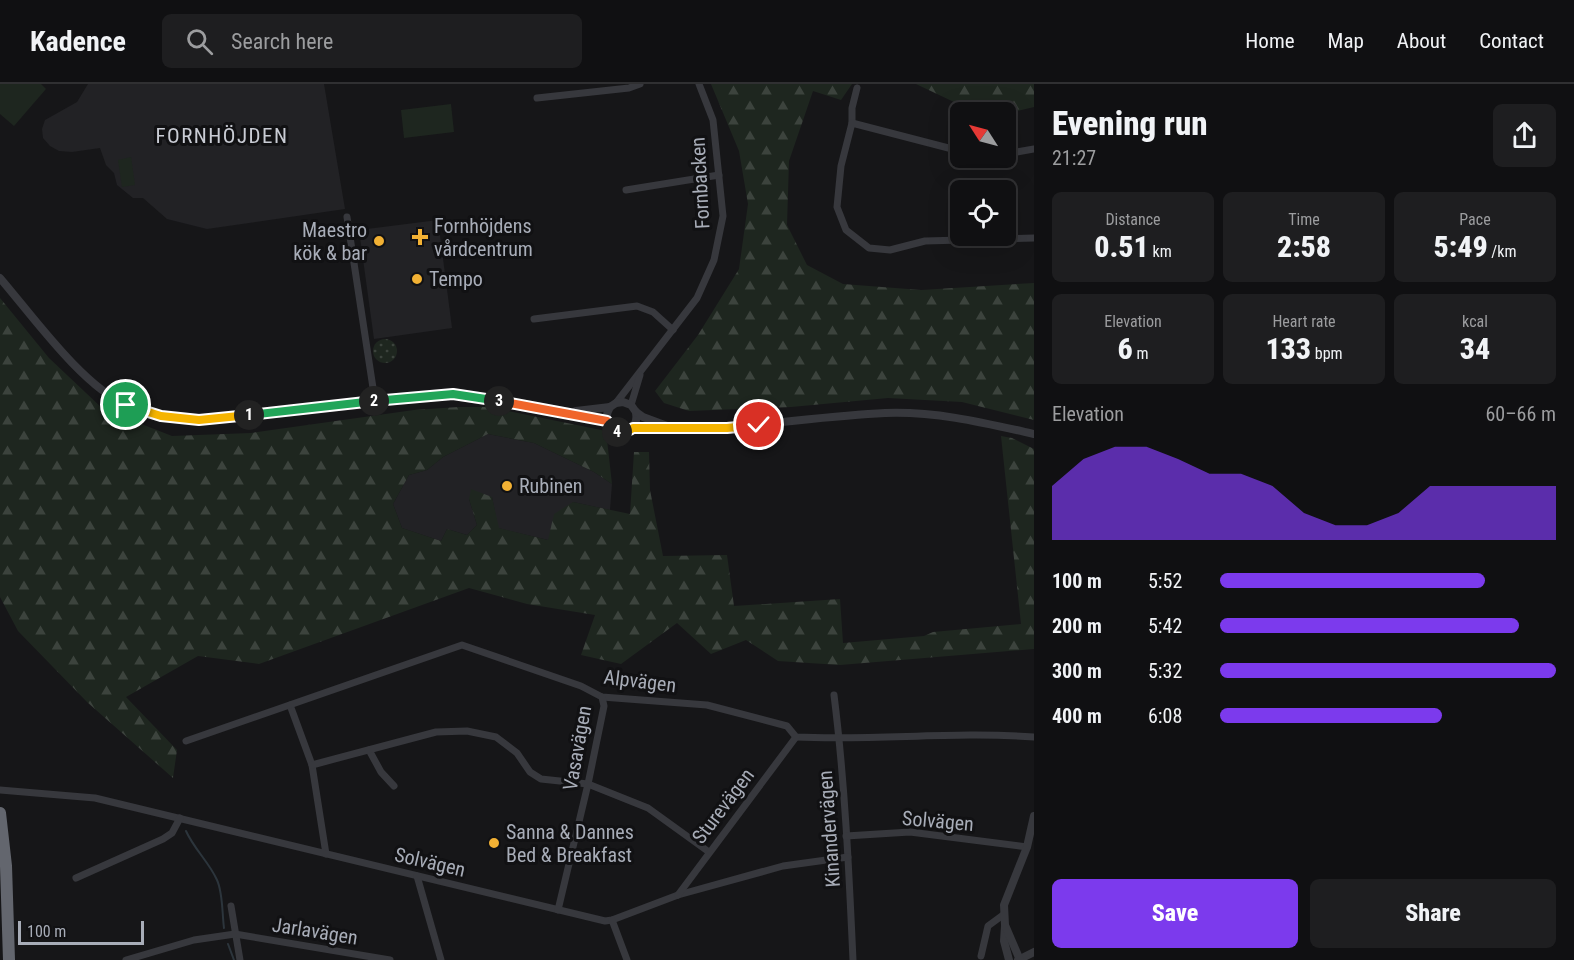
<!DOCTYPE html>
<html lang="en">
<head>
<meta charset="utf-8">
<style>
	body { margin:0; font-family:"Roboto Condensed",sans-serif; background:#1e1e20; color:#f1f3f6; height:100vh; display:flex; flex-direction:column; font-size:22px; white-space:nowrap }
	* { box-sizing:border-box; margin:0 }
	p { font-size:20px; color:#9c9d9f }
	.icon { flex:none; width:33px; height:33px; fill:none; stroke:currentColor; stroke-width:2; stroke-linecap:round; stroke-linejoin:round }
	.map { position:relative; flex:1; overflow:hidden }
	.panel { display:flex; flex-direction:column; background:#101012; width:540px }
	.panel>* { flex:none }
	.needle { width:39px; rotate:306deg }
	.tools { position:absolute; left:950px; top:18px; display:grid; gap:12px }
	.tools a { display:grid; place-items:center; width:66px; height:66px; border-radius:9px; background:#101012; box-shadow:0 6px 24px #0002,0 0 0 2px #303032; font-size:30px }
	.scale { position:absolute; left:18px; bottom:15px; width:126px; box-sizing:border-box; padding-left:6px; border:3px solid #a8adb8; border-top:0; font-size:16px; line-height:21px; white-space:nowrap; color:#a8adb8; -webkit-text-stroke:4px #111113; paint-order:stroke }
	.pin { position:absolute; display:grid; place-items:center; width:51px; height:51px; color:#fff; margin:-26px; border:3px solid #fff; border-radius:50%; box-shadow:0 2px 6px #0007 }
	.km { position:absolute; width:30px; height:30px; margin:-15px; border-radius:50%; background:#222; color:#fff; font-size:16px; line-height:30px; text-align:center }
	.round { display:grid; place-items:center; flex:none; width:63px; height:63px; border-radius:9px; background:#1e1e20 }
	.headline { display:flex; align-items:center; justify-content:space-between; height:102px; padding:0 18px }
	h1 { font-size:33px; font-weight:800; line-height:45px }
	.metrics { display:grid; grid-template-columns:repeat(3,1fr); gap:9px; height:102px; padding:6px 18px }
	.metrics div { display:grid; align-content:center; border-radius:9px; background:#1e1e20; text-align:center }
	.metrics b { font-size:30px; font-weight:800 }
	.metrics small { font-size:16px; font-weight:400 }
	.metrics p { font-size:16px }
	.chart { height:168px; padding:12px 18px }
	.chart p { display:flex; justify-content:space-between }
	.chart svg { width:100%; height:108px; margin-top:6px; fill:#7c3aed; opacity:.7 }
	.primary-button { display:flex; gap:12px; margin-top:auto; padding:12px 18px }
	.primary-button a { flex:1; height:69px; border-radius:9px; background:#7c3aed; color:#fff; font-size:24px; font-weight:800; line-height:69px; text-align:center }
	.primary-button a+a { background:#1e1e20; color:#f1f3f6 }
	ul { padding:0 18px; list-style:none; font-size:20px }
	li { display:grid; grid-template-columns:96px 72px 1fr; align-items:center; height:45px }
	li i { height:15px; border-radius:8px; background:#7c3aed }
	header { display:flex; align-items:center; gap:36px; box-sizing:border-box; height:84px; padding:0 30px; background:#101012; border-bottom:2px solid #303032 }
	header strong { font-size:28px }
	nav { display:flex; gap:33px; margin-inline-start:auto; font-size:21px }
	.search { width:420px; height:54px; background:#1e1e20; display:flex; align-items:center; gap:15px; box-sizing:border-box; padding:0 21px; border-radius:9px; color:#9c9d9f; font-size:22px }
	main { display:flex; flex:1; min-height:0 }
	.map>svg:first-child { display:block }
	.built { fill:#222225 }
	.grass { fill:url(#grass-dots) }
	.forest { fill:url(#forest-firs) }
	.pitch { fill:#1e261f }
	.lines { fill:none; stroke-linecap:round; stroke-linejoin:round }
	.stream { stroke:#2c353c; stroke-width:2 }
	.minor { stroke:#37383d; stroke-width:7 }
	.tertiary { stroke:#37383d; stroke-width:8 }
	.motorway { stroke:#63666e; stroke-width:12 }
	.split-1-casing { stroke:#fff; stroke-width:12 }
	.split-2-casing { stroke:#fff; stroke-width:12 }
	.split-3-casing { stroke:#fff; stroke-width:12 }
	.split-4-casing { stroke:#fff; stroke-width:12 }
	.split-5-casing { stroke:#fff; stroke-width:12 }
	.split-1 { stroke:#f5b400; stroke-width:8 }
	.split-2 { stroke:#22a559; stroke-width:8 }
	.split-3 { stroke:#22a559; stroke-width:8 }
	.split-4 { stroke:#f0652b; stroke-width:8 }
	.split-5 { stroke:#f5b400; stroke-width:8 }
	.poi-dot { fill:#f2b134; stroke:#111113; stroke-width:2 }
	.labels { text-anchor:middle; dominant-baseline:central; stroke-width:6; stroke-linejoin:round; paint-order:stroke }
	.street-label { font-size:20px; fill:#a8adb8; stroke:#111113 }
	.poi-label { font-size:20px; fill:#a8adb8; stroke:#111113; text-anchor:start }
	.neighbourhood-label { font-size:21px; letter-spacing:1.5px; fill:#c9ccd4; stroke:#111113 }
</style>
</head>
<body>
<header>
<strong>Kadence</strong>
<div class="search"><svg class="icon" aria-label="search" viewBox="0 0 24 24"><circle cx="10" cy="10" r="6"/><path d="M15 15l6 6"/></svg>Search here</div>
<nav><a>Home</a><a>Map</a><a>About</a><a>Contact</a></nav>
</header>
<main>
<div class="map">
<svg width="1034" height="876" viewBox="0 0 1034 876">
	<defs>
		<pattern id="grass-dots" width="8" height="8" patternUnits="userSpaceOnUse" patternTransform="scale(1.5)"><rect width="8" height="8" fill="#1e261f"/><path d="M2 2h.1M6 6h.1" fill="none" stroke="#3c433d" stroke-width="1.8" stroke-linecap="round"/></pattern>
		<pattern id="forest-firs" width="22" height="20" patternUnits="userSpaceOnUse" patternTransform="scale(1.5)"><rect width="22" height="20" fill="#1e261f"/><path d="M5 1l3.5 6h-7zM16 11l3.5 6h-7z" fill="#3c433d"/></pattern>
	</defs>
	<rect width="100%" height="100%" fill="#161618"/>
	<!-- built -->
	<g class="built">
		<path d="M88,0H324L345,125L207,145L167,135L143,114H133L117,101L114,89L106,81L100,64L72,68L59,67L50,62L43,54L42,45L45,36L77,18Z"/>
		<path d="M438,136L452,244L374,255L359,146Z"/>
		<path d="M488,350L534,359L594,388L612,400L610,426L573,418L548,456L498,444L492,413L469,415L477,441L467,451L447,445L441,457L402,444L393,420L409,391L427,386L443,373Z"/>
	</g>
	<!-- grass -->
	<circle class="grass" cx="385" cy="267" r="12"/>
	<!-- forest -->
	<g class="forest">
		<path d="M711,0H852L841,16L813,7L789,77L787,141L807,181L843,200L921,206L1034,199V336L962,318L888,314L791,323L689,327L664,319L655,307L698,251L739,185L748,120L739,67Z"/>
		<path d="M916,0H1034V23L1013,28H975Z"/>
		<path d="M0,214L49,274L103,325L172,352L251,349L414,326L458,323H488L606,347L612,400L594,388L534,359L488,350L443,373L427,386L409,391L393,420L402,444L441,457L447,445L467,451L477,441L469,415L471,405L492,413L499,444L548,456L554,430L573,418L630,430L634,368H649L650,406L663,472L727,471L734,522L840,515L843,559L924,552L933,548L1021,540L1001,352L1012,354L1034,365V565L840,581L778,577L746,556L711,570L677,539L621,580L581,571L595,531L527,520L469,504L259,580L198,572L126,613L177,666L173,694L87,618L18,547L0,513Z"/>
	</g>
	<!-- pitch -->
	<g class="pitch">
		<path d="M0,0H41L46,5L14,42L0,30Z"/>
		<path d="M451,20L454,48L404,54L401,26Z"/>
		<path d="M131,73L135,101L122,103L118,76Z"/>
	</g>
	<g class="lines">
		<!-- stream -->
		<g class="stream">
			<path d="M186,747C194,765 209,778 217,796C223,809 222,829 224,844"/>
			<path d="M228,860L234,876"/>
		</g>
		<!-- minor -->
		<g class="minor">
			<path d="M537,14L629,4L640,0"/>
			<path d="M852,39V24L857,4"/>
			<path d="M960,67L852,39L841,82L837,123L846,146L869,164L890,166L925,157L1034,154"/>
			<path d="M1005,70L1034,65"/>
			<path d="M626,106L719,91"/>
			<path d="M347,133L375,317"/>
			<path d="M534,235L637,222L653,228L673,246"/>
			<path d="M616,319L697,214L714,176L723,132L713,36L699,0"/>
			<path d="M631,321L640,291"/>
			<path d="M834,611C845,699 849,788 853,876"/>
			<path d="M290,621L312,681L326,770"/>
			<path d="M186,657L462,561L581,602L602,613L707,621L787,642L796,653C875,657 954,647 1034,653"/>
			<path d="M369,666L381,688L394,702"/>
			<path d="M312,681L436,648L467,647L496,653L517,669L530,688L541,695L588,700L648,724L709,768"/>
			<path d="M0,706L95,714L605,837L612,836L678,811L783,782L848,773"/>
			<path d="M846,752L910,748L1027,763"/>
			<path d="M417,792L441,876"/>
			<path d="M76,794L163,755L172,749L180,734"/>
			<path d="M678,811L796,653"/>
			<path d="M231,822L240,876"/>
			<path d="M558,826L588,700L604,622L602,613"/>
			<path d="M612,836L627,876"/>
			<path d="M981,872L988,842L1003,831"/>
			<path d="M126,876L194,856L235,850L390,876"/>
		</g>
		<!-- tertiary -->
		<g class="tertiary">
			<path d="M0,194C32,231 83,303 127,321C150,331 175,333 199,336L453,310L566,328L607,337"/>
			<path d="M610,323C594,351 641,360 636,328"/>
			<path d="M576,327L610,323L616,319L623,318L631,321L636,328L643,333L670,343"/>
			<path d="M633,344C718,350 801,333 885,329C936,327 985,339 1034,350"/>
			<path d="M1005,842L1004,857L1009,876"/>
			<path d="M1018,876L1034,868"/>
			<path d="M1020,876L1005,841L1004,821L1027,763L1034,732"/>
		</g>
		<!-- motorway -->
		<path class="motorway" d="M0,729L6,782L9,876"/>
	</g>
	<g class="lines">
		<!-- split-1 casing -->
		<g class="split-1-casing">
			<path id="split-1" d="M126,321L161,332L199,336L249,331"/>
		</g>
		<!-- split-2 casing -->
		<g class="split-2-casing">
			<path id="split-2" d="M249,331L374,317"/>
		</g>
		<!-- split-3 casing -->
		<g class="split-3-casing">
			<path id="split-3" d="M374,317L453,310L499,317"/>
		</g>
		<!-- split-4 casing -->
		<g class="split-4-casing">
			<path id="split-4" d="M499,317L607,337L612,345L617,348"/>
		</g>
		<!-- split-5 casing -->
		<g class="split-5-casing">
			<path id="split-5" d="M617,348H626L633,344H727L759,341"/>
		</g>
		<!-- split-1 -->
		<use href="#split-1" class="split-1"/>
		<!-- split-2 -->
		<use href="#split-2" class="split-2"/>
		<!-- split-3 -->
		<use href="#split-3" class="split-3"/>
		<!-- split-4 -->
		<use href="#split-4" class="split-4"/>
		<!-- split-5 -->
		<use href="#split-5" class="split-5"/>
	</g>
	<!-- markers -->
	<g class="poi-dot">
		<path d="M417 144h6v6h6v6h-6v6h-6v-6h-6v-6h6z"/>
		<circle cx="379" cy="157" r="6"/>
		<circle cx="417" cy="195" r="6"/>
		<circle cx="507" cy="402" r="6"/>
		<circle cx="494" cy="759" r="6"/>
	</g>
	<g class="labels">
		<!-- street labels -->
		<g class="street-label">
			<text transform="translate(700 99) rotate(-93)">Fornbacken</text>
			<text transform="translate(640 597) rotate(7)">Alpvägen</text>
			<text transform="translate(577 664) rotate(-80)">Vasavägen</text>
			<text transform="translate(723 722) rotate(-53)">Sturevägen</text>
			<text transform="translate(938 737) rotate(5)">Solvägen</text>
			<text transform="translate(829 745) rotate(-94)">Kinandervägen</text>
			<text transform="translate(430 778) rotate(13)">Solvägen</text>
			<text transform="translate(315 847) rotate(9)">Jarlavägen</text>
		</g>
		<!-- poi labels -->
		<g class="poi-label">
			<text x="434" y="142">Fornhöjdens<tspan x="434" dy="23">vårdcentrum</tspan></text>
			<text x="367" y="146" text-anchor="end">Maestro<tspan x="367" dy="23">kök &amp; bar</tspan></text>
			<text x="429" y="195">Tempo</text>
			<text x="519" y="402">Rubinen</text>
			<text x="506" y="748">Sanna &amp; Dannes<tspan x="506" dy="23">Bed &amp; Breakfast</tspan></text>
		</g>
		<!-- neighbourhood labels -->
		<g class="neighbourhood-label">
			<text x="222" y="52">FORNHÖJDEN</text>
		</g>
	</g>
</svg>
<div class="tools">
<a><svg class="needle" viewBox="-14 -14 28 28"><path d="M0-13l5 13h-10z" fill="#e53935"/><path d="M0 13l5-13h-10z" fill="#9c9d9f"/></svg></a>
<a><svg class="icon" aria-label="locate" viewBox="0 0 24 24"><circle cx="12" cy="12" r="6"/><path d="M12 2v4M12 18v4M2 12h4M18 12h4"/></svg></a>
</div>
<div class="scale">100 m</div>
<div class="pin" style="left:126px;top:321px;background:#1e9e55"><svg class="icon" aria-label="arrive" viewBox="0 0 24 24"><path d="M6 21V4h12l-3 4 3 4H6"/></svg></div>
<div class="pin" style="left:759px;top:341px;background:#d93025"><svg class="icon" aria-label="check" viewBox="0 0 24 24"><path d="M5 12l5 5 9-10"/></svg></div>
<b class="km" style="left:249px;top:331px">1</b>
<b class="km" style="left:374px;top:317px">2</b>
<b class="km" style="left:499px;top:317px">3</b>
<b class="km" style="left:617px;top:348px">4</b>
</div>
<section class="panel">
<div class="headline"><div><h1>Evening run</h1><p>21:27</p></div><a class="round"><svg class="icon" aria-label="share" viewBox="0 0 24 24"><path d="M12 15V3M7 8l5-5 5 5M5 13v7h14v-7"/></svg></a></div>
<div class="metrics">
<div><p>Distance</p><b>0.51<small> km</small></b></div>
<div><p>Time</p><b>2:58</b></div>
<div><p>Pace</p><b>5:49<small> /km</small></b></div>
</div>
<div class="metrics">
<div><p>Elevation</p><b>6<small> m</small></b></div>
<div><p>Heart rate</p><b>133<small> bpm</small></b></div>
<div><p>kcal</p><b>34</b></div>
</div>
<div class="chart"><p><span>Elevation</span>60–66 m</p>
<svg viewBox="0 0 160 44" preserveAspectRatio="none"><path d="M0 44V22L10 11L20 6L30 6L40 11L50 17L60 17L70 22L80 33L90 38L100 38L110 33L120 22L130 22L140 22L150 22L160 22V44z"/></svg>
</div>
<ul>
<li><b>100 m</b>5:52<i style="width:79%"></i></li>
<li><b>200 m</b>5:42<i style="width:89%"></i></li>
<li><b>300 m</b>5:32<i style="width:100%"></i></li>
<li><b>400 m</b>6:08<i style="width:66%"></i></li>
</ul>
<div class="primary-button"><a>Save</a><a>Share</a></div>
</section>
</main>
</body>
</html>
